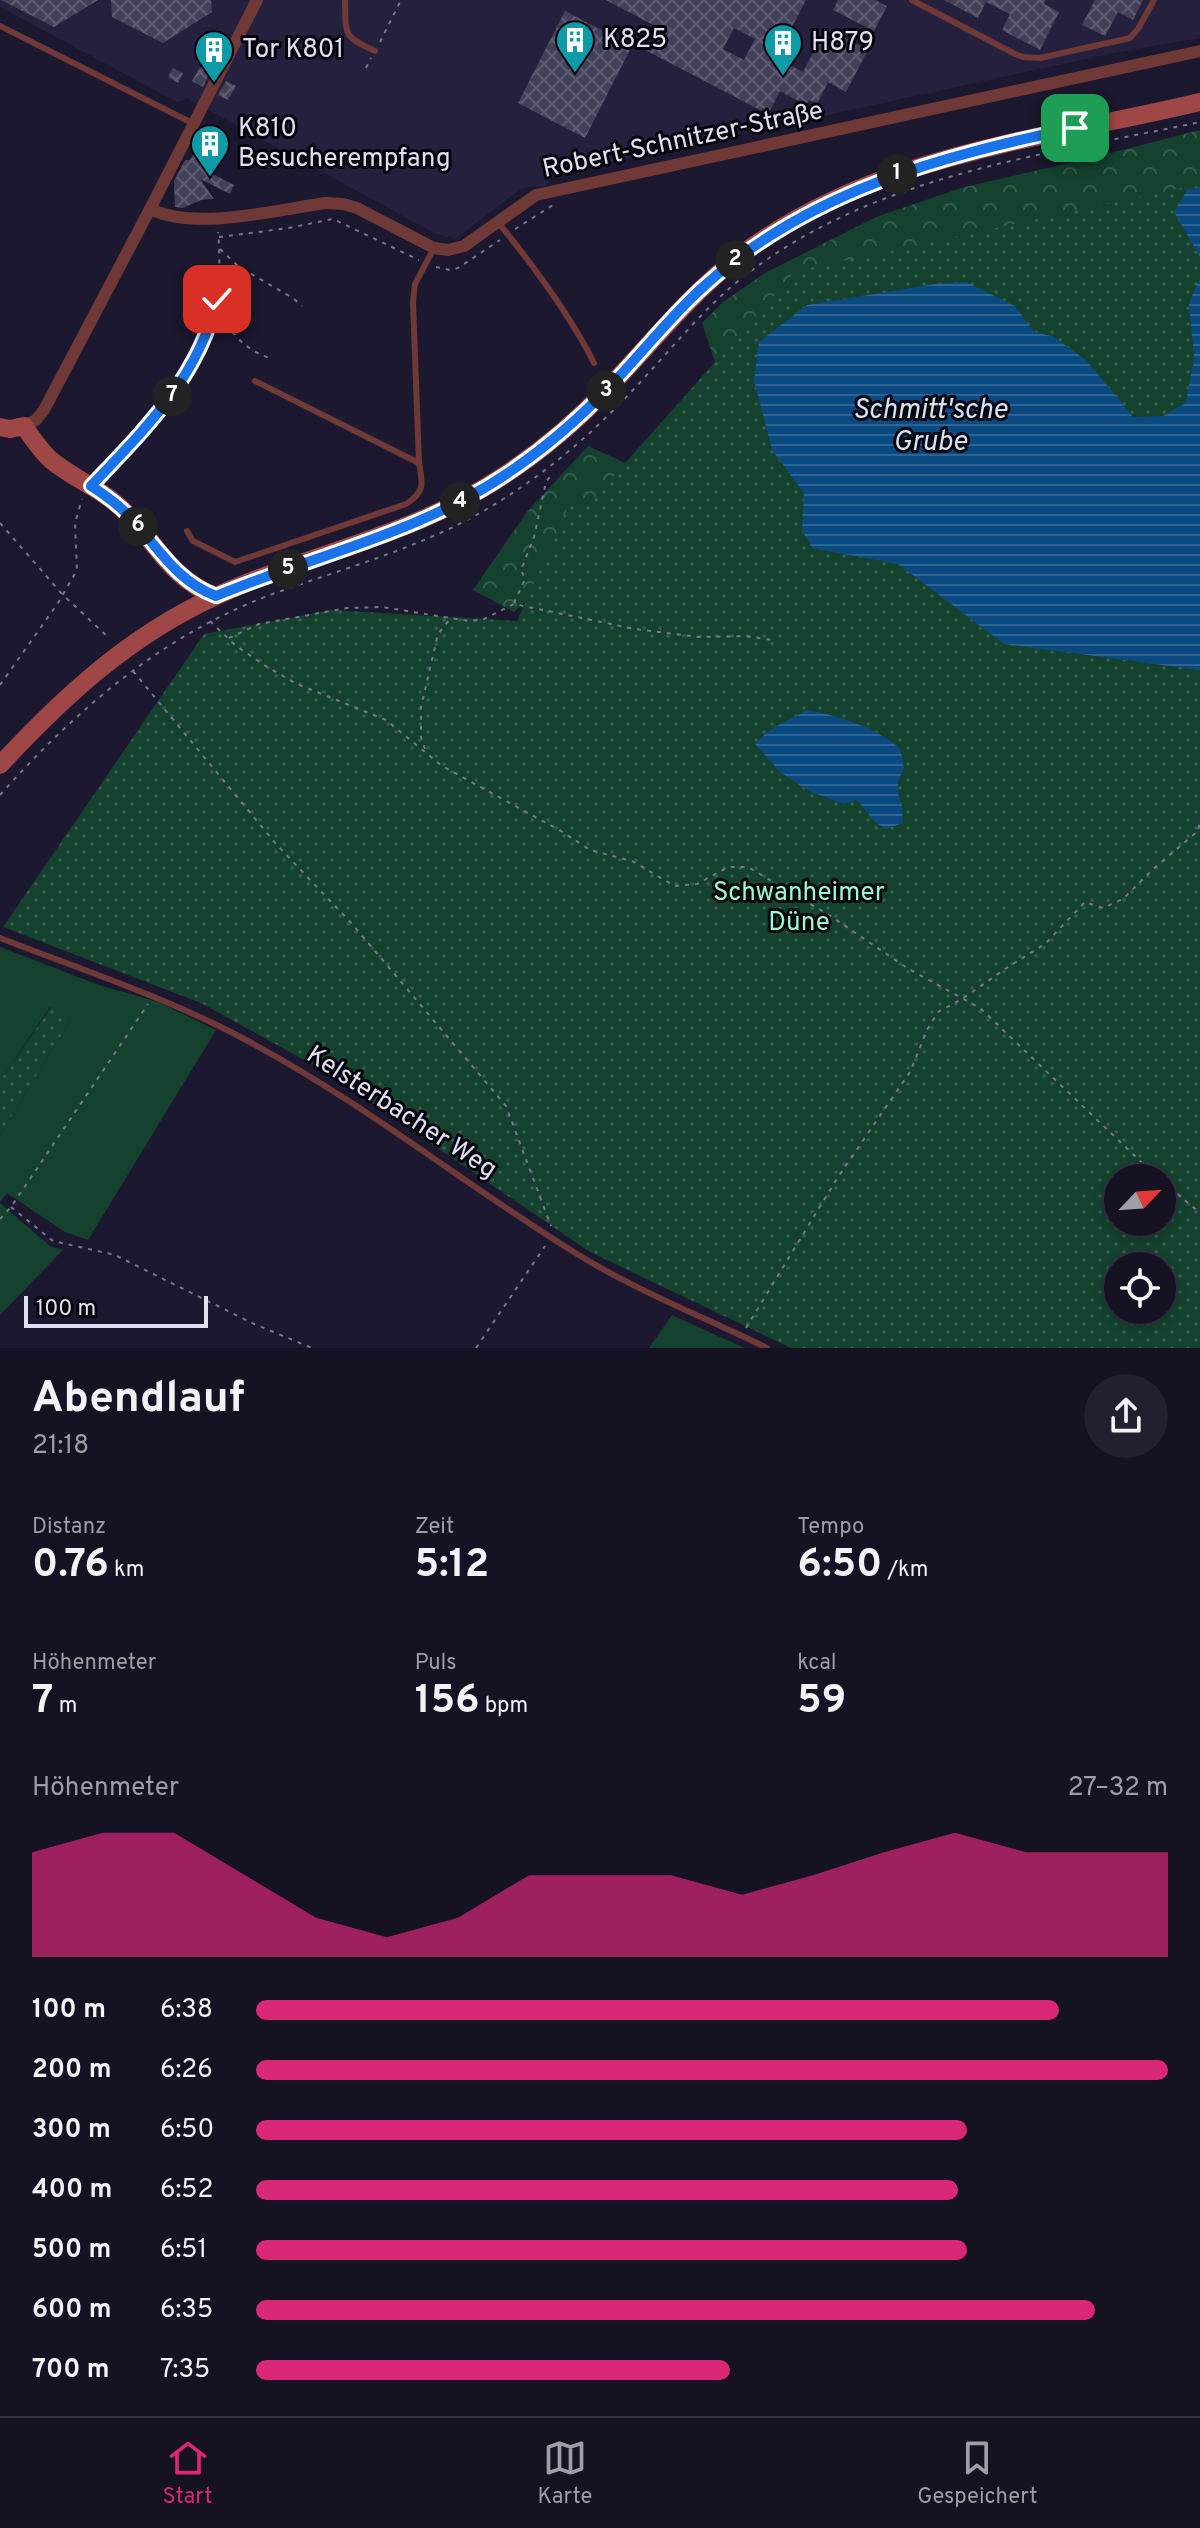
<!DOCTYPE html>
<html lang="de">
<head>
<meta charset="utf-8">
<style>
	body { margin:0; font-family:Overpass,sans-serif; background:#212030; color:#f1f3f6; height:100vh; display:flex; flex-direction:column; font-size:30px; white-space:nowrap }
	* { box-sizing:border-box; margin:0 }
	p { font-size:26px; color:#9d9ea6 }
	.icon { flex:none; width:44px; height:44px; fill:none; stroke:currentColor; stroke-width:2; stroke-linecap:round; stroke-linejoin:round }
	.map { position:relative; height:1348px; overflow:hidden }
	.panel { display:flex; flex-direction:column; background:#141223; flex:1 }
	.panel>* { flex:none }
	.needle { width:52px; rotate:65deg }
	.tools { position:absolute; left:1104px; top:1164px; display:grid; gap:16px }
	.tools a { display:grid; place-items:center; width:72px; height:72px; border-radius:50%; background:#141223; box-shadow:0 4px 12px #0003,0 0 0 2px #333241; font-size:40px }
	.scale { position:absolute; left:24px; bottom:20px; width:184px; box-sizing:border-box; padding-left:8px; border:4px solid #e1e0f0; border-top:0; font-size:22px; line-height:28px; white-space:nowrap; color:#e1e0f0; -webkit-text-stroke:6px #06050e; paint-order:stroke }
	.pin { position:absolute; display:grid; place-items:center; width:68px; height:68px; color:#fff; margin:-34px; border-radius:16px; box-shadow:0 4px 12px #0006 }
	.km { position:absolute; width:40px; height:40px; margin:-20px; border-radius:50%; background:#222; color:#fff; font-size:22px; line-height:40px; text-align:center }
	.round { display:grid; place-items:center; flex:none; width:84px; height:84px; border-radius:42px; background:#212030 }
	.overview { display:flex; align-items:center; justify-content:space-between; height:136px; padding:0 32px }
	h1 { font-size:44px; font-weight:700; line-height:60px }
	.metrics { display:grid; grid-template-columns:repeat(3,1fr); gap:12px; height:136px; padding:8px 32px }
	.metrics div { display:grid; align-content:center }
	.metrics b { font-size:40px; font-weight:700 }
	.metrics small { font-size:22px; font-weight:400 }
	.metrics p { font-size:22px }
	.chart { height:224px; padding:16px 32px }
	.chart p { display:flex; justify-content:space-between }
	.chart svg { width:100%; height:144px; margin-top:8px; fill:#db2777; opacity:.7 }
	ul { padding:0 32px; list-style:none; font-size:26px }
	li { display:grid; grid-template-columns:128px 96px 1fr; align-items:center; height:60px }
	li i { height:20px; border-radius:10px; background:#db2777 }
	.menu { display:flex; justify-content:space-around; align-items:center; height:112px; border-top:2px solid #333241; background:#141223; font-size:22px; color:#9d9ea6 }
	.menu a { display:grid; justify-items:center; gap:4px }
	.menu .current { color:#db2777 }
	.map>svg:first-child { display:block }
	.built { fill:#24203d }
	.grass { fill:#14422f }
	.forest { fill:url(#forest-crowns) }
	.park { fill:url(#park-dots); fill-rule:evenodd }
	.water { fill:url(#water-rules) }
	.building { fill:url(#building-cross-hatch); fill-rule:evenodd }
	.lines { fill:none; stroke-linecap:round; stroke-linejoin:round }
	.path { stroke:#79778b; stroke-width:2; stroke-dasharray:4 6; stroke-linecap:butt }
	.lane { stroke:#6f3937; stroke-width:6 }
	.street { stroke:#6f3937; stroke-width:12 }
	.secondary { stroke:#9e4746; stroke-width:18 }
	.route-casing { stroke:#fff; stroke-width:16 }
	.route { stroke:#1a73e8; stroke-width:10 }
	.labels { text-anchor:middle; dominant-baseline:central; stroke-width:6; stroke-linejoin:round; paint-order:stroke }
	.poi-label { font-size:26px; fill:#e1e0f0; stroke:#06050e; text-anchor:start }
	.street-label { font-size:26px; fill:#e1e0f0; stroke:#06050e }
	.park-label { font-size:26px; fill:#99fbcd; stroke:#06050e }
	.water-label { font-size:28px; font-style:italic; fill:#d5e3f4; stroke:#06050e }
</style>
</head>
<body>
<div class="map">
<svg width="1200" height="1348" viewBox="0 0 1200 1348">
	<defs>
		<pattern id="forest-crowns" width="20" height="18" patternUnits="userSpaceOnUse" patternTransform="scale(2)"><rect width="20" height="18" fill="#14422f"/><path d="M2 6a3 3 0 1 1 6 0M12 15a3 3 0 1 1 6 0" fill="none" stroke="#365d4d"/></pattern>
		<pattern id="park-dots" width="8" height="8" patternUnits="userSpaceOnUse" patternTransform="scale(2)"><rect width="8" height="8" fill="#14422f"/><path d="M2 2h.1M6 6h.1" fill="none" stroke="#365d4d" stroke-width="1.8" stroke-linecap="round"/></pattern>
		<pattern id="water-rules" width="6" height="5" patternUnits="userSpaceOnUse" patternTransform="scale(2)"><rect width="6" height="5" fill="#0b4981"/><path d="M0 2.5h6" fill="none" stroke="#2e6393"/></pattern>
		<pattern id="building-cross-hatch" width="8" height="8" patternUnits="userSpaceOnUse" patternTransform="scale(2)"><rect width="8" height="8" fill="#43405a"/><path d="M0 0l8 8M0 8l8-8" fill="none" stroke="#5e5b72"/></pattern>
	</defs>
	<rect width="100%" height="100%" fill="#1b182f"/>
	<!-- built -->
	<path class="built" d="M0,0H1200V38L1119,52L555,174L546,186L522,188L455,239L436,234L188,99L177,102L0,7Z"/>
	<!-- grass -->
	<g class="grass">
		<path d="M0,947L99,985L158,1002L216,1030L88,1240L65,1232L7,1193L0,1202V1135L71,1019L50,1007L0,1081Z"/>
		<path d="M0,1203L50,1246L63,1250L0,1315Z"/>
		<path d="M672,1315L740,1346L745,1348H649Z"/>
	</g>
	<!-- forest -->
	<path class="forest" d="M1200,130V187L551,577L514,612L473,590L527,512L588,446L641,470L728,401L702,323L723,302L765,273L876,217L961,188L1091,158Z"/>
	<!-- park -->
	<g class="park">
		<path d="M1200,184V1348H791L590,1252L326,1072L201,1003L3,927L204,634L332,610L517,621L569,505L586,507L796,271ZM1118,1178H1162V1222H1118ZM1118,1266H1162V1310H1118Z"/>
		<path d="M51,1007L71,1019L0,1135V1081Z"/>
	</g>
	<!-- water -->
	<g class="water">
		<path d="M1200,187V257L1174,212L1187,190Z"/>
		<path d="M1200,278V670L1004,644L898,564L812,548L802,530L804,493L772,450L754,380L759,342L807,305L935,284L966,282L1015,306L1033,331L1054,337L1087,361L1133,417L1163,416L1186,403L1194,358L1189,303Z"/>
		<path d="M807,710C840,716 874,727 900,748L904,768L898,781V793L902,808L903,823L886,829L874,821L857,800L843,804L809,791L781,773L755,744C769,727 788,721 807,710Z"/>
	</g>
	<!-- building -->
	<g class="building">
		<path d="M1,0H98L54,27Z"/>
		<path d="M111,0H211L212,12L163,43L112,17Z"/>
		<path d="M606,0H806L776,57L803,72L826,28L868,50L846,92L828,82L817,104L809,100L806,105L780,91L768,114L647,51L659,28ZM734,28L755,39L744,60L723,49Z"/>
		<path d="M838,0H875L887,6L874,31L833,10Z"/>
		<path d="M944,0H1046L1044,4L1059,12L1040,50L1002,30L1010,14L986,2L978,18Z"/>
		<path d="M1095,0H1143L1133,20L1118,12L1105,36L1082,25Z"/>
		<path d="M565,11L632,46L585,138L518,103Z"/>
		<path d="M200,67L210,72L203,87L192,81Z"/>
		<path d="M173,68L183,73L178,83L168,77Z"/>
		<path d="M226,81L236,86L228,100L218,95Z"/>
		<path d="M196,149L204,151L211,156L205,170L234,185L230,194L200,179L214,199L201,200L183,208L175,207L174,181L185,160H190Z"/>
	</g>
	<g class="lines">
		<!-- path -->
		<g class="path">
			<path d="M380,42L401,0"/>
			<path d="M366,68L371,58"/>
			<path d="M515,229L553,205"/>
			<path d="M219,237L289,228L333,219L419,260"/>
			<path d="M220,249L239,267L293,298L302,306"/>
			<path d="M436,267L450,270L458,268L500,240"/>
			<path d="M216,307C228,330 244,350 270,358"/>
			<path d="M101,476C171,402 229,342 218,232"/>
			<path d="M0,523L62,594L109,638"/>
			<path d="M514,603L525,579L521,570L534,537L546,482L549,478L548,471"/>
			<path d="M210,621L235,645L264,665L297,684L386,720L442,766L561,831L590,850L632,861L675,886L697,884L728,867H748L829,915L907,968L980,1008L1158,1178"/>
			<path d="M229,638L259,624L347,608L382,607L469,621L484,619L514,604L635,629L698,637L746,636L772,640"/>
			<path d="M133,671L276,844L353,925L506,1106L551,1226"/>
			<path d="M0,685L58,603L77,570L75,523L82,499"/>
			<path d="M425,749L421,737V707L438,634L450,619"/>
			<path d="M0,795C76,710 161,636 270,595C341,569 414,550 480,513C536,481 585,441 629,394C665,357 697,315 737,282C868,175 1040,156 1200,122"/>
			<path d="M1162,1181L1200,1213"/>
			<path d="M11,1207L53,1241L115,1255L252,1323L312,1348"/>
			<path d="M0,1219L11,1207L148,1004"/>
			<path d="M746,1328L838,1177L910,1072L927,1030L938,1012L962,999L1008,967L1045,944L1085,902L1103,908L1123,899L1152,870L1198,831L1200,822"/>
			<path d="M476,1348L545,1246"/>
		</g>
		<!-- lane -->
		<g class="lane">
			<path d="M345,0C346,35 342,36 375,51"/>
			<path d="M912,0L1015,54L1023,57L1040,58L1130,38L1138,29L1154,0"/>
			<path d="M0,26L192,123"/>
			<path d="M497,221C533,265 569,313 594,363"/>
			<path d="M255,381L419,463"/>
			<path d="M187,531L193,541L235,562L406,504C425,492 423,484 419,463L413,302L415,284L434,248"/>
			<path d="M0,938C83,970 168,998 246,1040C363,1102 465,1185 577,1254C637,1291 704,1317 767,1348"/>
		</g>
		<!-- street -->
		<g class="street">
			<path d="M150,209C197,231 275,210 326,203L343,204L357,208L434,248L448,250L464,246L536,195L1200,51"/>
			<path d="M24,426L36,420L44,410L150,209L257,0"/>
		</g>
		<!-- secondary -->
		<g class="secondary">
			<path d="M0,427L10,429L24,426C32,438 41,451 51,460C70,476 94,486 113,501C152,532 166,578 216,596"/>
			<path d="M0,765C63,697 129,636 214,597C302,556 398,539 482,489C528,462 571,427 608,388C651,344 688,296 737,258C871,154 1041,140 1200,102"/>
		</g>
	</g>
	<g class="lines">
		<!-- route casing -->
		<g class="route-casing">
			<path id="route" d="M217,299C199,377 144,430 91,486C105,495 118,504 130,517C158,547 176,581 216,596C312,556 417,534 505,475C544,449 579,419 611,385C642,353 669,318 702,288C806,192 940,156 1075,128"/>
		</g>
		<!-- route -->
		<use href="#route" class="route"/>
	</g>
	<!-- icons -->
	<defs>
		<g id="building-pin" transform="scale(2)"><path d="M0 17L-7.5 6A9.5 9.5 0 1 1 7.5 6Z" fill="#0f9aa8" stroke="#06050e"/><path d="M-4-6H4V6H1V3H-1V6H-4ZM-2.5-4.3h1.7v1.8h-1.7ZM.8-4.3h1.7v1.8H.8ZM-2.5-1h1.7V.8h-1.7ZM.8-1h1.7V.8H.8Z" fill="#fff"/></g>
	</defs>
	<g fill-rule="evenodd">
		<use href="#building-pin" x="575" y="40"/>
		<use href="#building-pin" x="783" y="43"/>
		<use href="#building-pin" x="214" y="50"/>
		<use href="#building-pin" x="210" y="144"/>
	</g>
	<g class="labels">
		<!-- poi labels -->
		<g class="poi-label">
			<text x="603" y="40">K825</text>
			<text x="811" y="43">H879</text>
			<text x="242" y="50">Tor K801</text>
			<text x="238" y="129">K810<tspan x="238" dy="30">Besucherempfang</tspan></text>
		</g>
		<!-- street labels -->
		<g class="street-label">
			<text transform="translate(683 141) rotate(-12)">Robert-Schnitzer-Straße</text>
			<text transform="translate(401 1113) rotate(33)">Kelsterbacher Weg</text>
		</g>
		<!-- park labels -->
		<g class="park-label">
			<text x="799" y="893">Schwanheimer<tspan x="799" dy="30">Düne</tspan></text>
		</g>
		<!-- water labels -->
		<g class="water-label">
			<text x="930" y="411">Schmitt'sche<tspan x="930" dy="32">Grube</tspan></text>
		</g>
	</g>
</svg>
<div class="tools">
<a><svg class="needle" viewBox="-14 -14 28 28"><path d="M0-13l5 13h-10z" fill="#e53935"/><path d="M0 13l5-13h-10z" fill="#9d9ea6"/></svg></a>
<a><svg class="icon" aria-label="locate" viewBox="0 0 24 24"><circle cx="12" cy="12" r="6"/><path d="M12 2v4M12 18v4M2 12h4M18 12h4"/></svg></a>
</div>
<div class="scale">100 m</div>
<div class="pin" style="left:1075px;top:128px;background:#1e9e55"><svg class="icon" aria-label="arrive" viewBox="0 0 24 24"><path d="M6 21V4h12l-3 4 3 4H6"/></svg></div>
<div class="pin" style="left:217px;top:299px;background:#d93025"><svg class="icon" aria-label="check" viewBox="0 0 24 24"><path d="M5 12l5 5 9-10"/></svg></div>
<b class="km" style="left:897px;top:174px">1</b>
<b class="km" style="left:735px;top:260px">2</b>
<b class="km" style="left:606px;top:391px">3</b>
<b class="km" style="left:460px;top:502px">4</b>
<b class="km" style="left:288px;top:569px">5</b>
<b class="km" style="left:138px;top:526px">6</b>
<b class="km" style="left:172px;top:396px">7</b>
</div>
<section class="panel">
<div class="overview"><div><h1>Abendlauf</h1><p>21:18</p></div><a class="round"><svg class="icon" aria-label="share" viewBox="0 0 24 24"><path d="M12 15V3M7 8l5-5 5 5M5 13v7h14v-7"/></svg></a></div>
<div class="metrics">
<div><p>Distanz</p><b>0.76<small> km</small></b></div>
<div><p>Zeit</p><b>5:12</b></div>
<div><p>Tempo</p><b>6:50<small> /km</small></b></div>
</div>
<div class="metrics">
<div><p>Höhenmeter</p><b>7<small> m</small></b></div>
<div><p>Puls</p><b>156<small> bpm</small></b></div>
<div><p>kcal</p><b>59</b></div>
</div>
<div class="chart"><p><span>Höhenmeter</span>27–32 m</p>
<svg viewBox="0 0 160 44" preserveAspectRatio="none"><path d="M0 44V12L10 6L20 6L30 19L40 32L50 38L60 32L70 19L80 19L90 19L100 25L110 19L120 12L130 6L140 12L150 12L160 12V44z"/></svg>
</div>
<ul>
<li><b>100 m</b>6:38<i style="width:88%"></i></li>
<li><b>200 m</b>6:26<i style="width:100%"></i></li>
<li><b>300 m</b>6:50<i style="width:78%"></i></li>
<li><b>400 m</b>6:52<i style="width:77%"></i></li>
<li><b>500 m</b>6:51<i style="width:78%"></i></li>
<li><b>600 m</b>6:35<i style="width:92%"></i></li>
<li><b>700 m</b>7:35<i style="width:52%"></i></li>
</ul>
</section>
<nav class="menu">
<a class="current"><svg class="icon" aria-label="home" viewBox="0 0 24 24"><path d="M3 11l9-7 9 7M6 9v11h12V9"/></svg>Start</a>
<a><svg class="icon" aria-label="map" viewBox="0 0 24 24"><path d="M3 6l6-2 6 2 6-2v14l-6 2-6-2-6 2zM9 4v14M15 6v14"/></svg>Karte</a>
<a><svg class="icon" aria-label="saved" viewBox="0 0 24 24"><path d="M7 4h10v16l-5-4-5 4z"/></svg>Gespeichert</a>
</nav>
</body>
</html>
